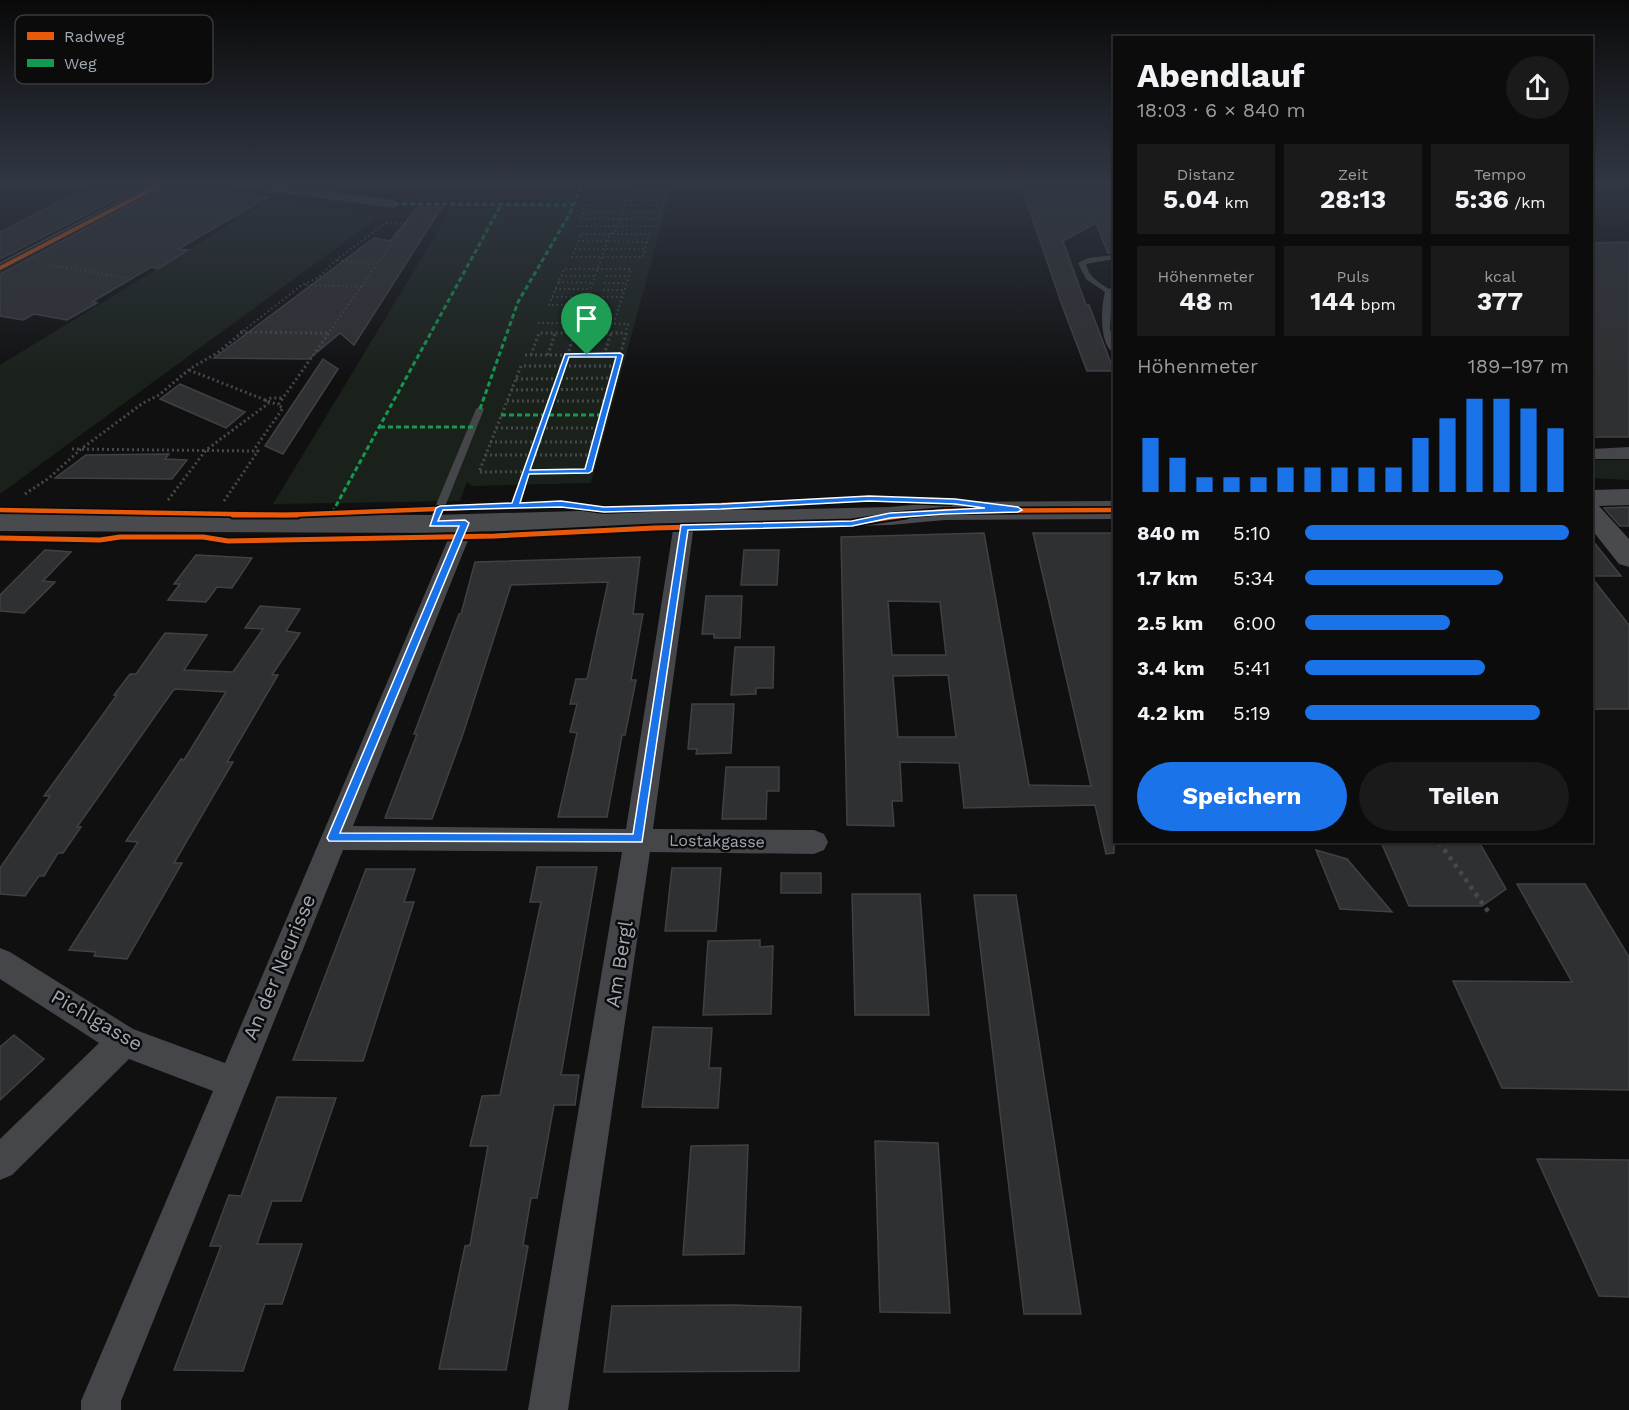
<!DOCTYPE html>
<html lang="de">
<head>
<meta charset="utf-8">
<style>
	body { margin:0; font-family:"Work Sans",sans-serif; background:#1a1a1b; color:#f1f3f6; height:100vh; display:flex; flex-direction:column; font-size:22px; white-space:nowrap }
	* { box-sizing:border-box; margin:0 }
	p { font-size:20px; color:#9a9b9d }
	.icon { flex:none; width:33px; height:33px; fill:none; stroke:currentColor; stroke-width:2; stroke-linecap:round; stroke-linejoin:round }
	.map { position:relative; flex:1; overflow:hidden }
	.details { position:absolute; left:1113px; top:36px; width:480px; height:807px; display:flex; flex-direction:column; background:#0c0c0d; border-radius:0px; box-shadow:0 2px 4px #0004,0 0 0 2px #2c2c2e }
	.details>* { flex:none }
	.pin { position:absolute; display:grid; place-items:center; width:51px; height:51px; color:#fff; margin:-62px -26px; border-radius:50% 50% 50% 0; rotate:-45deg; box-shadow:0 0 6px #0007 }
	.pin .icon { rotate:45deg }
	.round { display:grid; place-items:center; flex:none; width:63px; height:63px; border-radius:32px; background:#1a1a1b }
	.head { display:flex; align-items:center; justify-content:space-between; height:102px; padding:0 24px }
	h1 { font-size:33px; font-weight:700; line-height:45px }
	.metrics { display:grid; grid-template-columns:repeat(3,1fr); gap:9px; height:102px; padding:6px 24px }
	.metrics div { display:grid; align-content:center; border-radius:0px; background:#1a1a1b; text-align:center }
	.metrics b { font-size:26px; font-weight:700 }
	.metrics small { font-size:16px; font-weight:400 }
	.metrics p { font-size:16px }
	.chart { height:168px; padding:12px 24px }
	.chart p { display:flex; justify-content:space-between }
	.chart svg { width:100%; height:108px; margin-top:6px; stroke:#1a73e8; stroke-width:6 }
	.primary-button { display:flex; gap:12px; margin-top:auto; padding:12px 24px }
	.primary-button a { flex:1; height:69px; border-radius:36px; background:#1a73e8; color:#fff; font-size:24px; font-weight:700; line-height:69px; text-align:center }
	.primary-button a+a { background:#1a1a1b; color:#f1f3f6 }
	ul { padding:0 24px; list-style:none; font-size:20px }
	li { display:grid; grid-template-columns:96px 72px 1fr; align-items:center; height:45px }
	li i { height:15px; border-radius:8px; background:#1a73e8 }
	.map>svg:first-child { display:block }
	.green { fill:#1a211b }
	.building { fill:#2f3032; stroke:#3f4145; stroke-width:1.5; fill-rule:evenodd }
	.lines { fill:none; stroke-linecap:round; stroke-linejoin:round }
	.path-far2 { stroke:#46484c; stroke-width:2; stroke-dasharray:1.5 3; stroke-linecap:butt }
	.path-far1 { stroke:#46484c; stroke-width:3; stroke-dasharray:2 3; stroke-linecap:butt }
	.path { stroke:#46484c; stroke-width:4.5; stroke-dasharray:4 5; stroke-linecap:butt }
	.lane { fill:#45464a; fill-rule:evenodd }
	.street { fill:#45464a; fill-rule:evenodd }
	.secondary { fill:#494a4e; fill-rule:evenodd }
	.quiet { stroke:#139951; stroke-width:3; stroke-dasharray:5 3; stroke-linecap:butt }
	.cycleway-far2-casing { stroke:#0b0b0c; stroke-width:6 }
	.cycleway-far1-casing { stroke:#0b0b0c; stroke-width:8 }
	.cycleway-casing { stroke:#0b0b0c; stroke-width:9 }
	.cycleway-far2 { stroke:#e8590c; stroke-width:4 }
	.cycleway-far1 { stroke:#e8590c; stroke-width:4.5 }
	.cycleway { stroke:#e8590c; stroke-width:5 }
	.route { fill:#1a73e8; stroke:#fff; stroke-width:1.5; fill-rule:evenodd }
	.labels { text-anchor:middle; dominant-baseline:central; stroke-width:5; stroke-linejoin:round; paint-order:stroke }
	.street-label { font-size:16px; fill:#a0a8b3; stroke:#0b0b0c }
	.near-street-label { font-size:20px; fill:#a0a8b3; stroke:#0b0b0c }
	.key { fill:#0b0b0c; stroke:#383a3e; stroke-width:1.5 }
	.key-label { font-size:16px; fill:#a0a8b3 }
</style>
</head>
<body>
<div class="map">
<svg width="1629" height="1410" viewBox="0 0 1629 1410">
	<rect width="100%" height="100%" fill="#101011"/>
	<!-- green -->
	<g class="green">
		<path d="M429,183H673L591,483L472,486L467,482L460,501L273,504L455,203L403,201Z"/>
		<path d="M270,200L380,216L0,494V365Z"/>
		<path d="M1593,460H1629V480L1592,478V464L1595,463Z"/>
	</g>
	<!-- building -->
	<g class="building">
		<path d="M114,183H148L0,259V232L77,192L88,194Z"/>
		<path d="M172,183L268,197L178,249L188,250L158,269L151,267L92,302L97,303L67,320L34,314L23,320L0,316V274Z"/>
		<path d="M1047,183H1114V253H1108L1096,223L1063,241L1086,305H1089L1114,371H1087L1062,305L1021,185Z"/>
		<path d="M418,207H442L354,345L340,333L309,359L214,358L374,238L390,241Z"/>
		<path d="M1629,242V437H1592V243Z"/>
		<path d="M323,359L338,369L283,454L265,446Z"/>
		<path d="M180,384L245,412L226,428L160,399Z"/>
		<path d="M169,454L165,459L187,460L172,479L55,478L86,455Z"/>
		<path d="M1629,507V526H1620L1604,508Z"/>
		<path d="M984,533L1029,785L1091,786L1033,533H1114V853L1106,854L1095,805L964,808L959,763L900,762L902,801H892L894,826L847,825L841,537ZM888,601L940,602L946,655H892ZM948,675L956,737H898L893,676Z"/>
		<path d="M1592,540L1621,576H1592Z"/>
		<path d="M45,550L71,552L43,581L55,582L24,613L0,611V595Z"/>
		<path d="M744,550H779L777,585H741Z"/>
		<path d="M196,555L252,558L232,588L217,587L206,602L168,600L180,584H174Z"/>
		<path d="M640,557L633,614H643L631,680H636L625,735H622L607,817H558L577,733L570,732L577,704H570L576,679H587L608,582L511,585L463,734L432,819L385,818L417,734H414L459,614H461L475,562Z"/>
		<path d="M1592,578L1629,625V709H1592Z"/>
		<path d="M706,596H742L740,638H714V634H702Z"/>
		<path d="M260,606L300,609L286,631L300,633L272,675H278L227,762H233L174,863H182L127,959L94,956L96,952L69,950L138,842L126,841L181,759L184,760L226,692L175,689L172,692L77,827H81L63,853H58L44,876H39L25,896L0,894V868L50,796H44L117,695H114L130,674H136L165,633L207,635L184,670L233,672L263,629L245,628Z"/>
		<path d="M735,647H774L773,688H756V694L731,695Z"/>
		<path d="M692,704H734L731,753L696,754L697,749H688Z"/>
		<path d="M726,767H779V791H767L766,819H722Z"/>
		<path d="M1381,842H1479L1506,889L1482,906H1409Z"/>
		<path d="M1316,850L1347,859L1392,912L1340,909Z"/>
		<path d="M537,867H597L561,1075H579L575,1105H554L537,1198H531L523,1245L528,1246L506,1370L439,1369L465,1246L470,1245L488,1146H470L482,1096L500,1095L541,902H530Z"/>
		<path d="M672,868H721L716,931H665Z"/>
		<path d="M366,869H415L404,902H414L363,1061L293,1060Z"/>
		<rect x="781" y="873" width="40" height="20"/>
		<path d="M1517,884H1585L1629,957V1090L1502,1088L1453,981L1572,982Z"/>
		<path d="M852,894H920L929,1015H855Z"/>
		<path d="M974,895H1016L1081,1314H1024Z"/>
		<path d="M760,940V947L773,946L771,1014L703,1015L708,941Z"/>
		<path d="M653,1027L712,1028L709,1068H721L718,1108L642,1107Z"/>
		<path d="M14,1035L44,1059L0,1100V1047Z"/>
		<path d="M277,1097L336,1098L301,1201H272L257,1244H302L282,1304H265L243,1371L174,1370L221,1246H210L229,1195L241,1196Z"/>
		<path d="M875,1141L938,1143L950,1313L880,1312Z"/>
		<path d="M748,1145L744,1254L683,1255L691,1146Z"/>
		<path d="M1537,1159L1629,1160V1297L1599,1296Z"/>
		<path d="M733,1305L801,1307L799,1371L604,1372L612,1306Z"/>
	</g>
	<g class="lines">
		<!-- path-far2 -->
		<g class="path-far2">
			<path d="M627,197H665"/>
			<path d="M626,201H664"/>
			<path d="M586,204L578,226H657L667,191H630"/>
			<path d="M625,205H663"/>
			<path d="M585,206H624"/>
			<path d="M623,212H661"/>
			<path d="M583,213L622,212"/>
			<path d="M581,219H659"/>
			<path d="M581,234H649L643,257H572Z"/>
			<path d="M578,241L647,242"/>
			<path d="M575,249H645"/>
			<path d="M337,260L377,265"/>
			<path d="M44,264L126,278"/>
			<path d="M561,276H595"/>
			<path d="M606,276H628"/>
			<path d="M558,282L593,283"/>
			<path d="M604,283H626"/>
			<path d="M306,285L361,287"/>
			<path d="M555,289H590"/>
			<path d="M603,290H624"/>
			<path d="M552,297H588"/>
			<path d="M598,297H622"/>
			<path d="M585,304L549,305L564,269H631L614,323"/>
			<path d="M538,323L628,324L626,331"/>
			<path d="M243,331L302,285L319,277L336,260L386,223H405"/>
			<path d="M330,331L413,213H406"/>
			<path d="M576,331L610,234L616,231L632,183"/>
		</g>
		<!-- path-far1 -->
		<g class="path-far1">
			<path d="M240,332L328,333"/>
			<path d="M525,355H620"/>
			<path d="M531,355L539,333H625"/>
			<path d="M548,355L555,333"/>
			<path d="M587,355L593,333"/>
			<path d="M604,355L611,333"/>
			<path d="M616,366H521L479,472L589,471L627,330"/>
			<path d="M189,370L278,405"/>
			<path d="M516,379L613,378"/>
			<path d="M511,390L611,389"/>
			<path d="M265,401L271,398H282"/>
			<path d="M507,401H607"/>
			<path d="M496,428H599"/>
			<path d="M490,442H595"/>
			<path d="M72,449L253,451L283,408L278,405L331,330"/>
			<path d="M485,455H592"/>
			<path d="M25,494L49,478L81,449L143,403L159,395L191,368L217,353L245,330"/>
			<path d="M168,500L206,450L269,403"/>
			<path d="M224,501L258,451H253"/>
			<path d="M516,502L576,330"/>
		</g>
		<!-- path -->
		<path class="path" d="M1439,842L1490,914"/>
		<!-- lane -->
		<g class="lane">
			<path d="M1114,255V259L1086,264C1089,277 1098,282 1109,289L1114,286V292L1112,295L1110,329L1114,341V353C1099,345 1101,307 1105,292L1086,279L1078,263L1088,258Z"/>
			<path d="M480,406L484,409L438,524L433,527L429,526L428,524L476,409Z"/>
		</g>
		<!-- street -->
		<g class="street">
			<path d="M154,183H170L0,272V262Z"/>
			<path d="M233,183H269L394,200L400,204L394,208L239,187Z"/>
			<path d="M1629,447V459H1592V449Z"/>
			<path d="M685,511L692,512L695,517L653,829L814,830L824,834L828,842L824,850L814,854L650,852L568,1410H528L622,852L343,850L121,1401V1410H81V1401L213,1091L129,1059L12,1175L0,1180V1139L99,1043L0,979V948L10,952L133,1029L225,1063L455,523L458,518L465,517L472,518L475,523L353,826L626,829L675,517L678,512Z"/>
		</g>
		<!-- secondary -->
		<g class="secondary">
			<path d="M1629,489V505L1599,506L1629,539V567L1619,564L1592,530V490Z"/>
			<path d="M1114,501V519L945,520L890,525L758,528L685,526L433,533L0,531V513L433,515L685,508L758,510L890,507L945,502Z"/>
		</g>
		<!-- quiet -->
		<g class="quiet">
			<path d="M394,204L572,205"/>
			<path d="M480,409L518,302L569,215L583,183"/>
			<path d="M501,415H603"/>
			<path d="M380,427H473"/>
			<path d="M332,513L501,205"/>
		</g>
		<!-- cycleway-far2 casing -->
		<g class="cycleway-far2-casing">
			<path id="cycleway-far2" d="M0,268L164,183"/>
		</g>
		<!-- cycleway-far1 casing -->
		<g class="cycleway-far1-casing">
			<g id="cycleway-far1">
				<path d="M0,510L285,515L561,504L604,510L869,499L950,502"/>
				<path d="M890,516L945,511L1114,510"/>
			</g>
		</g>
		<!-- cycleway casing -->
		<g class="cycleway-casing">
			<g id="cycleway">
				<path d="M233,515H297"/>
				<path d="M0,538L100,540L120,537H203L228,541L495,536L654,528L852,523L906,515"/>
			</g>
		</g>
		<!-- cycleway-far2 -->
		<use href="#cycleway-far2" class="cycleway-far2"/>
		<!-- cycleway-far1 -->
		<use href="#cycleway-far1" class="cycleway-far1"/>
		<!-- cycleway -->
		<use href="#cycleway" class="cycleway"/>
	</g>
	<!-- sky -->
	<linearGradient id="sky" x2="0" y2="1"><stop stop-color="#090909"/><stop offset="0.48" stop-color="#313743"/><stop offset="1" stop-color="#313743" stop-opacity="0"/></linearGradient>
	<rect width="1629" height="381" fill="url(#sky)"/>
	<!-- route -->
	<path class="route" d="M620,353L623,355L592,471L589,473L529,474L520,503L561,501L604,507L721,504L869,496L955,499L1018,507L1022,510L1018,512L945,514L890,518L852,526L688,530L642,842L329,841L327,838L459,526H430L436,508L440,506L512,503L565,354ZM569,357H616L585,469L530,470ZM869,501L955,504L985,508L890,513L852,521L681,525L633,834L340,833L469,523L465,520L438,521L443,510L561,507L604,512L721,509Z"/>
	<g class="labels">
		<!-- street labels -->
		<g class="street-label">
			<text transform="translate(717 841) rotate(1)">Lostakgasse</text>
		</g>
		<!-- near-street labels -->
		<g class="near-street-label">
			<text transform="translate(619 964) rotate(-81)">Am Bergl</text>
			<text transform="translate(279 967) rotate(-67)">An der Neurisse</text>
			<text transform="translate(97 1020) rotate(30)">Pichlgasse</text>
		</g>
	</g>
	<!-- legend -->
	<rect x="15" y="15" width="198" height="69" rx="9" class="key"/>
	<rect x="27" y="32" width="27" height="8" fill="#e8590c"/>
	<rect x="27" y="59" width="27" height="8" fill="#139951"/>
	<g class="key-label">
		<text x="64" y="42">Radweg</text>
		<text x="64" y="69">Weg</text>
	</g>
</svg>
<div class="pin" style="left:587px;top:355px;background:#1e9e55"><svg class="icon" aria-label="arrive" viewBox="0 0 24 24"><path d="M6 21V4h12l-3 4 3 4H6"/></svg></div>
<section class="details">
<div class="head"><div><h1>Abendlauf</h1><p>18:03 · 6 × 840 m</p></div><a class="round"><svg class="icon" aria-label="share" viewBox="0 0 24 24"><path d="M12 15V3M7 8l5-5 5 5M5 13v7h14v-7"/></svg></a></div>
<div class="metrics">
<div><p>Distanz</p><b>5.04<small> km</small></b></div>
<div><p>Zeit</p><b>28:13</b></div>
<div><p>Tempo</p><b>5:36<small> /km</small></b></div>
</div>
<div class="metrics">
<div><p>Höhenmeter</p><b>48<small> m</small></b></div>
<div><p>Puls</p><b>144<small> bpm</small></b></div>
<div><p>kcal</p><b>377</b></div>
</div>
<div class="chart"><p><span>Höhenmeter</span>189–197 m</p>
<svg viewBox="0 0 160 44" preserveAspectRatio="none"><path d="M5 44V22M15 44V30M25 44V38M35 44V38M45 44V38M55 44V34M65 44V34M75 44V34M85 44V34M95 44V34M105 44V22M115 44V14M125 44V6M135 44V6M145 44V10M155 44V18"/></svg>
</div>
<ul>
<li><b>840 m</b>5:10<i style="width:100%"></i></li>
<li><b>1.7 km</b>5:34<i style="width:75%"></i></li>
<li><b>2.5 km</b>6:00<i style="width:55%"></i></li>
<li><b>3.4 km</b>5:41<i style="width:68%"></i></li>
<li><b>4.2 km</b>5:19<i style="width:89%"></i></li>
</ul>
<div class="primary-button"><a>Speichern</a><a>Teilen</a></div>
</section>
</div>
</body>
</html>
